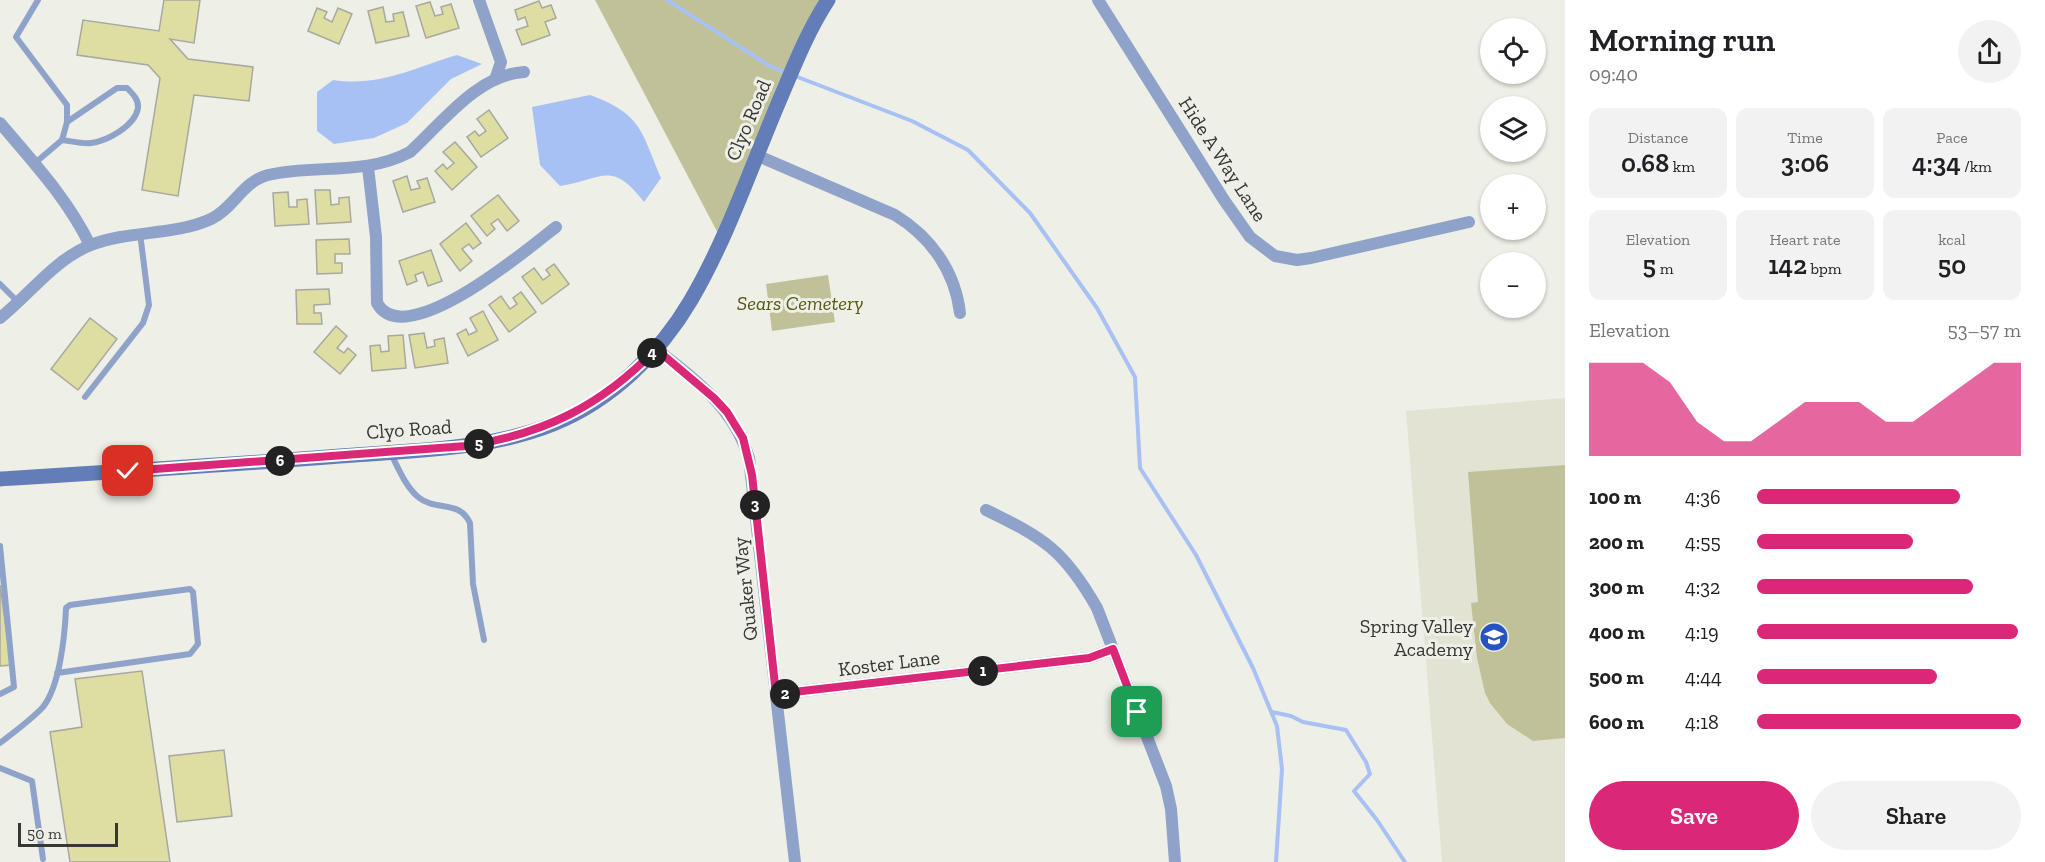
<!DOCTYPE html>
<html lang="en">
<head>
<meta charset="utf-8">
<style>
	body { margin:0; font-family:"Zilla Slab",serif; background:#f2f2f2; color:#202124; height:100vh; display:flex; flex-direction:column; font-size:22px; white-space:nowrap }
	* { box-sizing:border-box; margin:0 }
	p { font-size:20px; color:#757577 }
	.icon { flex:none; width:33px; height:33px; fill:none; stroke:currentColor; stroke-width:2; stroke-linecap:round; stroke-linejoin:round }
	.map { position:relative; flex:1; overflow:hidden }
	.drawer { display:flex; flex-direction:column; background:#fff; width:480px }
	.drawer>* { flex:none }
	.tools { position:absolute; left:1480px; top:18px; display:grid; gap:12px }
	.tools a { display:grid; place-items:center; width:66px; height:66px; border-radius:50%; background:#fff; box-shadow:0 2px 4px #0004; font-size:30px }
	.scale { position:absolute; left:18px; bottom:15px; width:100px; box-sizing:border-box; padding-left:6px; border:3px solid #373734; border-top:0; font-size:16px; line-height:21px; white-space:nowrap; color:#373734; -webkit-text-stroke:4px #eeefe6; paint-order:stroke }
	.pin { position:absolute; display:grid; place-items:center; width:51px; height:51px; color:#fff; margin:-26px; border-radius:12px; box-shadow:0 3px 9px #0006 }
	.km { position:absolute; width:30px; height:30px; margin:-15px; border-radius:50%; background:#222; color:#fff; font-size:16px; line-height:30px; text-align:center }
	.round { display:grid; place-items:center; flex:none; width:63px; height:63px; border-radius:32px; background:#f2f2f2 }
	.summary { display:flex; align-items:center; justify-content:space-between; height:102px; padding:0 24px }
	h1 { font-size:33px; font-weight:600; line-height:45px }
	.stats { display:grid; grid-template-columns:repeat(3,1fr); gap:9px; height:102px; padding:6px 24px }
	.stats div { display:grid; align-content:center; border-radius:12px; background:#f2f2f2; text-align:center }
	.stats b { font-size:26px; font-weight:600 }
	.stats small { font-size:16px; font-weight:400 }
	.stats p { font-size:16px }
	.chart { height:168px; padding:12px 24px }
	.chart p { display:flex; justify-content:space-between }
	.chart svg { width:100%; height:108px; margin-top:6px; fill:#db2777; opacity:.7 }
	.primary-button { display:flex; gap:12px; margin-top:auto; padding:12px 24px }
	.primary-button a { flex:1; height:69px; border-radius:36px; background:#db2777; color:#fff; font-size:24px; font-weight:600; line-height:69px; text-align:center }
	.primary-button a+a { background:#f2f2f2; color:#202124 }
	ul { padding:0 24px; list-style:none; font-size:20px }
	li { display:grid; grid-template-columns:96px 72px 1fr; align-items:center; height:45px }
	li i { height:15px; border-radius:8px; background:#db2777 }
	main { display:flex; flex:1; min-height:0 }
	.map>svg:first-child { display:block }
	.built { fill:#e3e3d3 }
	.green { fill:#c1c199 }
	.water { fill:#a8c1f4 }
	.lines { fill:none; stroke-linecap:round; stroke-linejoin:round }
	.stream { stroke:#a8c1f4; stroke-width:4 }
	.building { fill:#dedea2; stroke:#a8a8a0; stroke-width:1.5 }
	.lane { stroke:#8fa3ca; stroke-width:6 }
	.street { stroke:#8fa3ca; stroke-width:12 }
	.secondary { stroke:#627db7; stroke-width:15 }
	.route-casing { stroke:#fff; stroke-width:12 }
	.route { stroke:#db2777; stroke-width:8 }
	.labels { text-anchor:middle; dominant-baseline:central; stroke-width:6; stroke-linejoin:round; paint-order:stroke }
	.street-label { font-size:20px; fill:#373734; stroke:#eeefe6 }
	.park-label { font-size:20px; font-style:italic; fill:#575612; stroke:#eeefe6 }
	.poi-label { font-size:20px; fill:#373734; stroke:#eeefe6; text-anchor:end }
</style>
</head>
<body>
<main>
<div class="map">
<svg width="1565" height="862" viewBox="0 0 1565 862">
	<rect width="100%" height="100%" fill="#eeefe6"/>
	<!-- built -->
	<path class="built" d="M1565,398V862H1442L1406,411Z"/>
	<!-- green -->
	<g class="green">
		<path d="M595,0H828L721,239Z"/>
		<path d="M828,275L835,322L772,331L766,284Z"/>
		<path d="M1565,465V738L1533,741L1507,724L1490,703L1485,693L1477,658L1471,603L1478,602L1468,472Z"/>
	</g>
	<!-- water -->
	<g class="water">
		<path d="M457,55L482,64L451,79L407,123L374,138L334,144L317,131V92L333,80C380,87 413,68 457,55Z"/>
		<path d="M590,95C642,114 641,131 661,178L644,202C611,159 602,180 560,186L540,165L532,107Z"/>
	</g>
	<g class="lines">
		<!-- stream -->
		<g class="stream">
			<path d="M667,0L768,65L788,74"/>
			<path d="M795,76L912,121L968,150L1030,213L1097,308L1135,377L1140,468L1196,555L1253,668L1277,726L1282,769L1276,862"/>
			<path d="M1272,712L1291,716L1303,722L1346,730L1366,762L1370,774L1354,791L1377,820L1405,862"/>
		</g>
	</g>
	<!-- building -->
	<g class="building">
		<path d="M164,0H200L194,43L170,39L188,59L253,67L249,101L194,95L178,196L142,190L160,78L148,65L77,55L83,20L159,31Z"/>
		<path d="M539,1L542,8L551,5L556,18L545,22L550,35L522,45L516,30L528,26L525,17L518,20L515,10Z"/>
		<path d="M430,2L435,16L443,14L441,7L451,4L459,28L426,38L416,6Z"/>
		<path d="M383,7L386,22L394,21L393,14L403,12L409,36L376,43L368,11Z"/>
		<path d="M317,8L327,12L324,18L332,22L338,8L352,14L339,44L308,31Z"/>
		<path d="M489,110L508,138L481,157L467,137L475,131L479,136L486,131L477,119Z"/>
		<path d="M455,142L477,167L452,190L435,171L443,164L447,169L454,163L443,152Z"/>
		<path d="M407,176L411,190L420,188L417,181L427,178L435,202L403,212L393,181Z"/>
		<path d="M315,190H330L331,205L339,204V198L349,197L351,222L317,224Z"/>
		<path d="M288,192L289,207H297V200L307,199L309,224L275,226L273,193Z"/>
		<path d="M498,195L519,221L507,231L498,219L491,224L495,229L487,236L471,216Z"/>
		<path d="M466,223L481,243L473,249L469,244L462,249L472,261L460,271L440,244Z"/>
		<path d="M349,239L350,254H335V263H342V273L317,274L316,240Z"/>
		<path d="M431,250L442,281L428,286L423,272L415,275L417,281L407,285L399,261Z"/>
		<path d="M554,264L569,284L542,304L522,277L534,268L543,280L550,275L546,270Z"/>
		<path d="M329,289L330,304L314,305V313H321L322,324H297L296,290Z"/>
		<path d="M521,292L536,312L509,332L489,305L501,296L510,309L517,304L513,298Z"/>
		<path d="M483,311L498,340L468,356L457,334L466,329L469,335L477,331L470,318Z"/>
		<path d="M90,318L117,339L78,390L51,369Z"/>
		<path d="M336,326L347,336L337,348L344,353L348,348L356,355L340,374L314,352Z"/>
		<path d="M424,333L427,348L435,346L434,340L444,338L448,363L415,368L409,335Z"/>
		<path d="M403,335L406,368L372,371L370,346L380,345L381,352L389,351L388,336Z"/>
		<path d="M0,585L11,665L0,666Z"/>
		<path d="M142,671L170,862H70L50,732L82,727L75,679Z"/>
		<path d="M224,750L232,816L177,822L169,756Z"/>
	</g>
	<g class="lines">
		<!-- lane -->
		<g class="lane">
			<path d="M62,140C71,141 82,144 91,143C107,141 135,126 138,108C139,100 133,94 127,88H117L67,122"/>
			<path d="M35,163L62,140L67,122V105L16,37L38,0"/>
			<path d="M0,284L19,303"/>
			<path d="M85,397L143,323L149,305L140,233"/>
			<path d="M390,452C398,467 405,486 418,497C436,512 459,499 470,523L473,584L484,640"/>
			<path d="M0,546L14,687L0,694"/>
			<path d="M0,743C14,732 31,720 43,707C60,686 65,634 66,608L70,605L190,589L193,592L198,644L190,654L57,673"/>
			<path d="M0,768L32,781L43,859"/>
		</g>
		<!-- street -->
		<g class="street">
			<path d="M479,0L501,62L496,77"/>
			<path d="M1098,0L1224,200L1250,237L1275,256L1297,260L1311,258L1469,222"/>
			<path d="M0,123C33,162 67,198 90,245"/>
			<path d="M756,155L895,215C931,237 955,271 960,313"/>
			<path d="M368,167L376,237L377,303C405,354 530,247 556,227"/>
			<path d="M0,318C30,294 55,259 91,245C129,230 174,236 211,219C233,209 243,181 268,175C316,164 365,176 410,152C443,122 477,75 524,72"/>
			<path d="M656,349C696,379 734,409 749,458L795,862"/>
			<path d="M986,510C1044,538 1064,550 1097,608L1166,786L1171,809L1175,862"/>
			<path d="M776,694L1089,658L1113,649"/>
		</g>
		<!-- secondary -->
		<path class="secondary" d="M0,479C113,472 227,465 340,456C411,450 485,451 553,424C611,401 660,353 691,300C729,235 753,161 783,92C796,61 809,29 828,0"/>
	</g>
	<g class="lines">
		<!-- route casing -->
		<g class="route-casing">
			<path id="route" d="M128,471L466,446C544,434 601,406 656,349L714,398L727,412L743,438L752,475L776,694L1089,658L1113,649L1137,712"/>
		</g>
		<!-- route -->
		<use href="#route" class="route"/>
	</g>
	<!-- icons -->
	<defs>
		<g id="school-disc" transform="scale(1.5)"><circle r="9.5" fill="#2752c1" stroke="#eeefe6"/><path d="M0-5L7-2L0 1L-7-2ZM-4 1L0 2.5L4 1V4Q0 6-4 4Z" fill="#fff"/></g>
	</defs>
	<g fill-rule="evenodd">
		<use href="#school-disc" x="1494" y="637"/>
	</g>
	<g class="labels">
		<!-- street labels -->
		<g class="street-label">
			<text transform="translate(748 120) rotate(-67)">Clyo Road</text>
			<text transform="translate(1223 159) rotate(57)">Hide A Way Lane</text>
			<text transform="translate(409 429) rotate(-4)">Clyo Road</text>
			<text transform="translate(745 589) rotate(-96)">Quaker Way</text>
			<text transform="translate(889 663) rotate(-7)">Koster Lane</text>
		</g>
		<!-- park labels -->
		<g class="park-label">
			<text x="800" y="303">Sears Cemetery</text>
		</g>
		<!-- poi labels -->
		<g class="poi-label">
			<text x="1473" y="626">Spring Valley<tspan x="1473" dy="23">Academy</tspan></text>
		</g>
	</g>
</svg>
<div class="tools">
<a><svg class="icon" aria-label="locate" viewBox="0 0 24 24"><circle cx="12" cy="12" r="6"/><path d="M12 2v4M12 18v4M2 12h4M18 12h4"/></svg></a>
<a><svg class="icon" aria-label="layers" viewBox="0 0 24 24"><path d="M12 4l9 5-9 5-9-5zM3 14l9 5 9-5"/></svg></a>
<a>+</a>
<a>−</a>
</div>
<div class="scale">50 m</div>
<div class="pin" style="left:1137px;top:712px;background:#1e9e55"><svg class="icon" aria-label="arrive" viewBox="0 0 24 24"><path d="M6 21V4h12l-3 4 3 4H6"/></svg></div>
<div class="pin" style="left:128px;top:471px;background:#d93025"><svg class="icon" aria-label="check" viewBox="0 0 24 24"><path d="M5 12l5 5 9-10"/></svg></div>
<b class="km" style="left:983px;top:671px">1</b>
<b class="km" style="left:785px;top:694px">2</b>
<b class="km" style="left:755px;top:505px">3</b>
<b class="km" style="left:652px;top:353px">4</b>
<b class="km" style="left:479px;top:444px">5</b>
<b class="km" style="left:280px;top:461px">6</b>
</div>
<section class="drawer">
<div class="summary"><div><h1>Morning run</h1><p>09:40</p></div><a class="round"><svg class="icon" aria-label="share" viewBox="0 0 24 24"><path d="M12 15V3M7 8l5-5 5 5M5 13v7h14v-7"/></svg></a></div>
<div class="stats">
<div><p>Distance</p><b>0.68<small> km</small></b></div>
<div><p>Time</p><b>3:06</b></div>
<div><p>Pace</p><b>4:34<small> /km</small></b></div>
</div>
<div class="stats">
<div><p>Elevation</p><b>5<small> m</small></b></div>
<div><p>Heart rate</p><b>142<small> bpm</small></b></div>
<div><p>kcal</p><b>50</b></div>
</div>
<div class="chart"><p><span>Elevation</span>53–57 m</p>
<svg viewBox="0 0 160 44" preserveAspectRatio="none"><path d="M0 44V6L10 6L20 6L30 14L40 30L50 38L60 38L70 30L80 22L90 22L100 22L110 30L120 30L130 22L140 14L150 6L160 6V44z"/></svg>
</div>
<ul>
<li><b>100 m</b>4:36<i style="width:77%"></i></li>
<li><b>200 m</b>4:55<i style="width:59%"></i></li>
<li><b>300 m</b>4:32<i style="width:82%"></i></li>
<li><b>400 m</b>4:19<i style="width:99%"></i></li>
<li><b>500 m</b>4:44<i style="width:68%"></i></li>
<li><b>600 m</b>4:18<i style="width:100%"></i></li>
</ul>
<div class="primary-button"><a>Save</a><a>Share</a></div>
</section>
</main>
</body>
</html>
